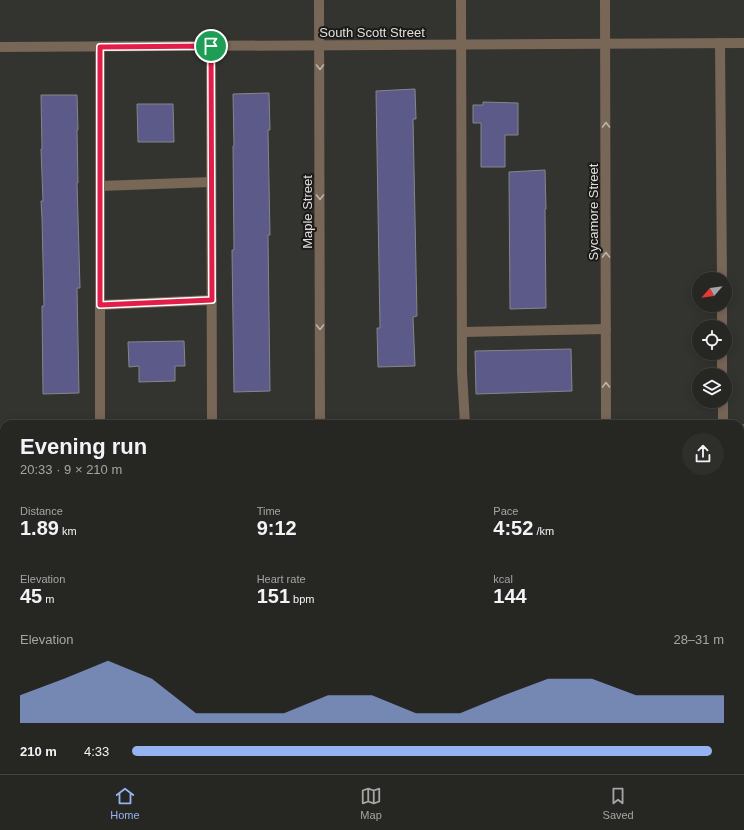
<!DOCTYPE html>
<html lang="en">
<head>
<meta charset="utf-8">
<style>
	body { margin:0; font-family:Helvetica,sans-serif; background:#2e2e2b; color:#f1f3f6; height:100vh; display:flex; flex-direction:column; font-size:15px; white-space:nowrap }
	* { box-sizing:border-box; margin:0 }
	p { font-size:13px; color:#a4a5a6 }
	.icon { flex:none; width:22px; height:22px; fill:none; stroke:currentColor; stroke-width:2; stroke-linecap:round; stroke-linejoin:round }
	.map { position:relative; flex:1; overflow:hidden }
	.side { position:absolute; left:0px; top:420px; width:744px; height:354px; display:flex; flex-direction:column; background:#262623; border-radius:12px 12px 0 0; box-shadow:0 2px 10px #0003,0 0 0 1px #424341 }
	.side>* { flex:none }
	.needle { width:26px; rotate:242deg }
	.fabs { position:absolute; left:692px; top:272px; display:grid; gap:8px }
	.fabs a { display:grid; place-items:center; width:40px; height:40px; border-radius:50%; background:#262623; box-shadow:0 2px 10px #0003,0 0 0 1px #424341; font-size:20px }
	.pin { position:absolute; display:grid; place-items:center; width:34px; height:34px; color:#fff; margin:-17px; border:2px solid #fff; border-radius:50%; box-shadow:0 1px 4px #0007 }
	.round { display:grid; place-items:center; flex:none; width:42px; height:42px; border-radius:21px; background:#2e2e2b }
	.headline { display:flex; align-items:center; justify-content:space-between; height:68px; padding:0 20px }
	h1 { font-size:22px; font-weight:600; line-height:30px }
	.stats { display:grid; grid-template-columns:repeat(3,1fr); gap:6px; height:68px; padding:4px 20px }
	.stats div { display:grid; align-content:center }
	.stats b { font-size:20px; font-weight:600 }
	.stats small { font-size:11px; font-weight:400 }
	.stats p { font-size:11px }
	.chart { height:112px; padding:8px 20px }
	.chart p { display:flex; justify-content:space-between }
	.chart svg { width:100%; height:72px; margin-top:4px; fill:#95b2f1; opacity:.7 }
	ul { padding:0 20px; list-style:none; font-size:13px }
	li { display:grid; grid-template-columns:64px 48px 1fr; align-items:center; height:30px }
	li i { height:10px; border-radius:5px; background:#95b2f1 }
	.menu { display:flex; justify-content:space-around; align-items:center; height:56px; border-top:1px solid #424341; background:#262623; font-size:11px; color:#a4a5a6 }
	.menu a { display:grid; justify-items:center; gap:2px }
	.menu .active { color:#95b2f1 }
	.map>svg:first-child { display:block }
	.green { fill:#505936 }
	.building { fill:#5c5a88; stroke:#86868a }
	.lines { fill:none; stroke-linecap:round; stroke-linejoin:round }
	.service { stroke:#786657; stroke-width:10 }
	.minor { stroke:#786657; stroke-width:10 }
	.primary { stroke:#bd9878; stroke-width:10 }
	.oneway { stroke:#bcb5ae }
	.route-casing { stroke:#fff; stroke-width:8 }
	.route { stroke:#e11d48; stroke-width:5 }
	.labels { text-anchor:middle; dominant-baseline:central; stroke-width:4; stroke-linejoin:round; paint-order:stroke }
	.street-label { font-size:13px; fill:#e0dfdd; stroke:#1b1a19 }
</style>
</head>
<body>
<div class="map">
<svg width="744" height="774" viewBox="0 0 744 774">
	<rect width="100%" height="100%" fill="#33332f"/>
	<!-- green -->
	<path class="green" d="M740,474L744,475V774H626V770H740Z"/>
	<!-- building -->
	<g class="building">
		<path d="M415,89L416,119H413L414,168L417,316L413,317L415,366L378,367L377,328H380L376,91Z"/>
		<path d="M269,93L270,130H268L270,235H268L270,391L234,392L232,250H234L233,146H234L233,94Z"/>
		<path d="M41,95H77L78,130H77L78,183H77L78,217L80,288H77L79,393L43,394L42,306H44L42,218L41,201H43L41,149H42Z"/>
		<path d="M483,102L518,103V135H505V167H481V123H473V105H483Z"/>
		<path d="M137,104H173L174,142H138Z"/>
		<path d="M545,170L546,209H545L546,308L510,309L509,172Z"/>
		<path d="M184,341L185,366H175V381L139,382V366L129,367L128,342Z"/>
		<path d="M571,349L572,391L476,394L475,351Z"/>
	</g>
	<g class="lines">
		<!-- service -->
		<g class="service">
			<path d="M461,0L462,372L465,424"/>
			<path d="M720,43L722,279"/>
			<path d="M211,46L212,424"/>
			<path d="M100,186L211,182"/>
			<path d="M100,305L212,300"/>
			<path d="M722,305V327"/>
			<path d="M462,332L606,329"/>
			<path d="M722,353V375"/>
			<path d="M723,401V424"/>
			<path d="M100,424V47"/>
		</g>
		<!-- minor -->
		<g class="minor">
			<path d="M319,0L320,424"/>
			<path d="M605,0L606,424"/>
			<path d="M0,47L744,43"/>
			<path d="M740,429H744"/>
			<path d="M321,770V774"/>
			<path d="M607,770V774"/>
		</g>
		<!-- primary -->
		<g class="primary">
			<path d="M0,443H4"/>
			<path d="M740,457L744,458"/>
		</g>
	</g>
	<!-- one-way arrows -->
	<defs><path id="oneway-chevron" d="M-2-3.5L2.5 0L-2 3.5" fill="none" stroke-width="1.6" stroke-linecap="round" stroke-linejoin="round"/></defs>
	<g class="oneway">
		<use href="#oneway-chevron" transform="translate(320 67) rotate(90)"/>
		<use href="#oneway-chevron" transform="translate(606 125) rotate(-90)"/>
		<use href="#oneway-chevron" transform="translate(320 197) rotate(90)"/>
		<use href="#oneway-chevron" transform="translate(606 255) rotate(-90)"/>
		<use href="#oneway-chevron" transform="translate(320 327) rotate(90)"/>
		<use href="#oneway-chevron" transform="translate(606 385) rotate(-90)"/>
	</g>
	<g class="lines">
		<!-- route casing -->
		<g class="route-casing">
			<path id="route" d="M211,46L212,300L100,305V47Z"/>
		</g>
		<!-- route -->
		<use href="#route" class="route"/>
	</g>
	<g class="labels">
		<!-- street labels -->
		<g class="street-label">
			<text x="372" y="32">South Scott Street</text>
			<text transform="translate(307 212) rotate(-90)">Maple Street</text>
			<text transform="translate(593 212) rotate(-90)">Sycamore Street</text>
		</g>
	</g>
</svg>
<div class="fabs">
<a><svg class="needle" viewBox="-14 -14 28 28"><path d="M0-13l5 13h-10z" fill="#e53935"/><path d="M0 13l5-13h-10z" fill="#a4a5a6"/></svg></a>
<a><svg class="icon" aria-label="locate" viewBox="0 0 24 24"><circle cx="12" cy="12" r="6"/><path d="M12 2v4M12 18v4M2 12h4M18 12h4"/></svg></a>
<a><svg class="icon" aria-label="layers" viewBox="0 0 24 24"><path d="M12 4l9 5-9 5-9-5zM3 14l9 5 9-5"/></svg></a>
</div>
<div class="pin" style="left:211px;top:46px;background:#1e9e55"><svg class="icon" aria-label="arrive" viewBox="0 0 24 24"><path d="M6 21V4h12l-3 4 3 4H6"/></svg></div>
<section class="side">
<div class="headline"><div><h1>Evening run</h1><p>20:33 · 9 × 210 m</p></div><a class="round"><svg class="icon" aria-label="share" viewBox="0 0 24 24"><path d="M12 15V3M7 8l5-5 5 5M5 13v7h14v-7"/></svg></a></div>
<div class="stats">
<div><p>Distance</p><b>1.89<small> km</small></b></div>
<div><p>Time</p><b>9:12</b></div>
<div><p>Pace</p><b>4:52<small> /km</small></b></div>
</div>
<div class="stats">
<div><p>Elevation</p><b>45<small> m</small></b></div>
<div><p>Heart rate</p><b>151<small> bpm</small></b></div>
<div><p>kcal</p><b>144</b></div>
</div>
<div class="chart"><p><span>Elevation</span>28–31 m</p>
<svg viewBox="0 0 160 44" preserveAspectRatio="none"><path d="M0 44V27L10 17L20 6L30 17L40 38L50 38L60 38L70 27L80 27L90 38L100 38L110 27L120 17L130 17L140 27L150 27L160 27V44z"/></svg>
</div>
<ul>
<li><b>210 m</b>4:33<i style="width:98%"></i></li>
</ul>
</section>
</div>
<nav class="menu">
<a class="active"><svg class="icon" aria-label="home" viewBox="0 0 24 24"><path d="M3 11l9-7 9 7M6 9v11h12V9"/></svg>Home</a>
<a><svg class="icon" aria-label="map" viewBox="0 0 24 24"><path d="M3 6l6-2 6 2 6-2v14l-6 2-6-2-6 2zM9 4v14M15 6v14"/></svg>Map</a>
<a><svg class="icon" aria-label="saved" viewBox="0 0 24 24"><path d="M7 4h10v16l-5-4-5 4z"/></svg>Saved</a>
</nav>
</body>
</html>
